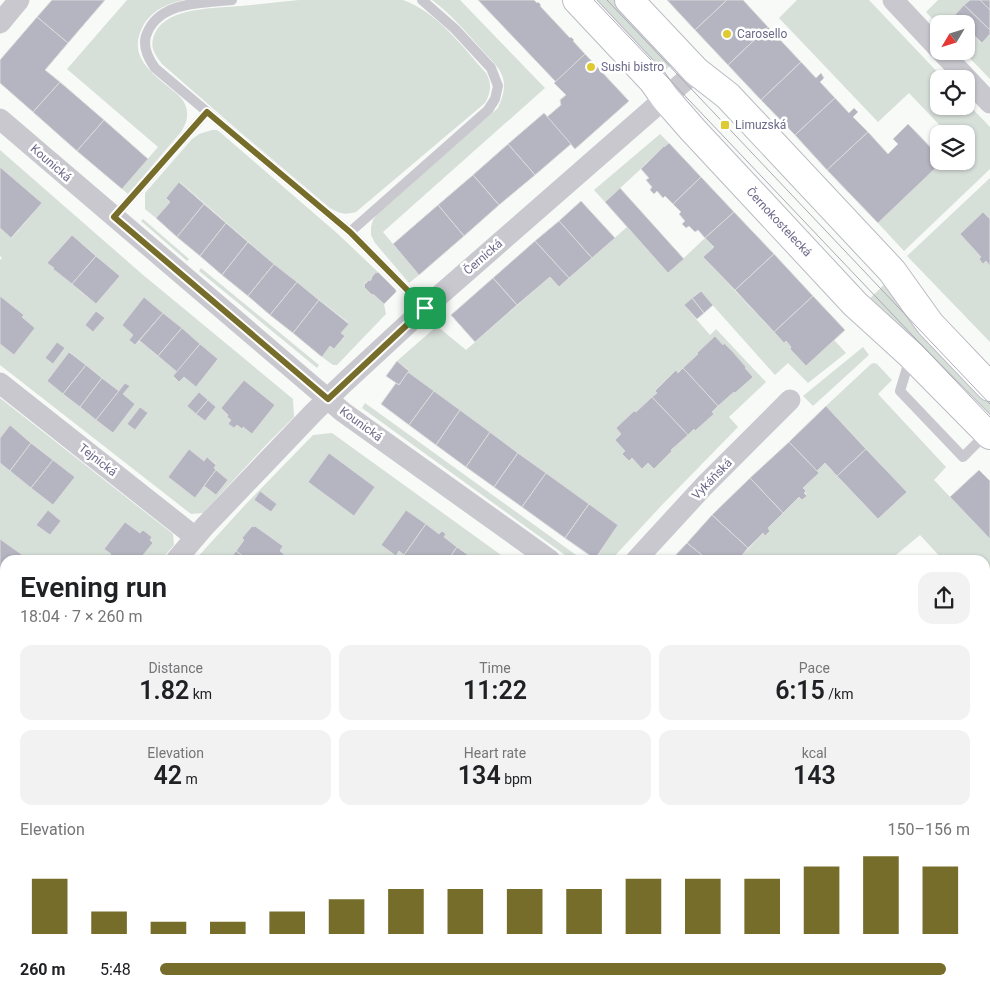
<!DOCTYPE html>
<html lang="en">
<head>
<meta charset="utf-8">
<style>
	body { margin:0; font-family:Roboto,sans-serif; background:#f2f2f2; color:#202124; height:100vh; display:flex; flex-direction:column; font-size:19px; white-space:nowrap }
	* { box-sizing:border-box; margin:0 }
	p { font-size:16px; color:#757577 }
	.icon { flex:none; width:28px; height:28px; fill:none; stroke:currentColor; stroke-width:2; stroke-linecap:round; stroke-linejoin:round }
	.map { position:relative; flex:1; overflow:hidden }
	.sheet { position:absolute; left:0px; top:555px; width:990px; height:444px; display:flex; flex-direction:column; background:#fff; border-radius:15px 15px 0 0; box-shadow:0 1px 4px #0004 }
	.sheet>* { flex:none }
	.needle { width:32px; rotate:232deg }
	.controls { position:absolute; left:930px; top:15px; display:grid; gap:10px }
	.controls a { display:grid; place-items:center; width:45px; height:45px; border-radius:10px; background:#fff; box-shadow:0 1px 4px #0004; font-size:25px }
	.pin { position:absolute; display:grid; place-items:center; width:42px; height:42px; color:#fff; margin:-21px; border-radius:10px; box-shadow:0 2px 8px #0006 }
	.round { display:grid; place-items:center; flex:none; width:52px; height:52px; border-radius:15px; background:#f2f2f2 }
	.summary { display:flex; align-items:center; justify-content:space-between; height:85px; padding:0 20px }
	h1 { font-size:28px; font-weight:600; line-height:38px }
	.stats { display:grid; grid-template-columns:repeat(3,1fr); gap:8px; height:85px; padding:5px 20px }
	.stats div { display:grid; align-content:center; border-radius:12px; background:#f2f2f2; text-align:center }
	.stats b { font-size:25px; font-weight:600 }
	.stats small { font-size:14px; font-weight:400 }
	.stats p { font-size:14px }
	.chart { height:140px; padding:10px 20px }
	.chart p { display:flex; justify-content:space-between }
	.chart svg { width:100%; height:90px; margin-top:5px; stroke:#766d2a; stroke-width:6 }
	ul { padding:0 20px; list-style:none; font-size:16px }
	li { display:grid; grid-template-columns:80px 60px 1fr; align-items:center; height:38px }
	li i { height:12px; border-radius:6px; background:#766d2a }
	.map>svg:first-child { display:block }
	.built { fill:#e9ebeb }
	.green { fill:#d7dfd9; fill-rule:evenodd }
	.building { fill:#b5b5c1; stroke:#dadcda }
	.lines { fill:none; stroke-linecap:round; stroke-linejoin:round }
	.secondary-casing { stroke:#bbbac4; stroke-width:30 }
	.service { stroke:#c9c8cf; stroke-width:10 }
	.minor { stroke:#c9c8cf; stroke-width:21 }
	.secondary { stroke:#fff; stroke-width:28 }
	.tram { stroke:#abaab5; stroke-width:1 }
	.route-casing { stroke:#fff; stroke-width:10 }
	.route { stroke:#766d2a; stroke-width:6 }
	.poi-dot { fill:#e0ca31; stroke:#fff; stroke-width:2 }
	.labels { text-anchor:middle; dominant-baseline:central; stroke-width:5; stroke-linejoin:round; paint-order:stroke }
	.poi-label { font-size:12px; fill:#6c6988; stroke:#fff; text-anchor:start }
	.street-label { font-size:12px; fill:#6c6988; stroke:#fff }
</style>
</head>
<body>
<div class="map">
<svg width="990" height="998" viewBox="0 0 990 998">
	<rect width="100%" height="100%" fill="#f8faf8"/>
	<!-- built -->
	<path class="built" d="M0,698L5,703V755L0,762Z"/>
	<!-- green -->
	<g class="green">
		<path d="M127,0H184C167,4 152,10 143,26C127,56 151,72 171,89C177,94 184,99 186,107C189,116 186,124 181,132L128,194L122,189L158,147L67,69Z"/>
		<path d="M299,0H403C437,12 463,47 486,73C492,83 491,93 485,103L356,212C344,215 341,214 330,208L240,132L162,64C154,53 149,47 155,33C167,7 217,8 241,6C260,4 280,2 299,0Z"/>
		<path d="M432,0H460L545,88L383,232L419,275L409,283L375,243L371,235V227L373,220L377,214L399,194L498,108C502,98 506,89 503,78C500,67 489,58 482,50C466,32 451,14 432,0Z"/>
		<path d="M586,0H614L673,63L658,77Z"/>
		<path d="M797,0H869L944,79H939V106H966V102L990,127V169L904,251L878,223L943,161H966V134H948L909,93L878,122L779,18Z"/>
		<path d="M938,0H970L954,17L962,24H939V26L926,12Z"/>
		<path d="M966,28L981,43L990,34V79L963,51H966Z"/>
		<path d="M212,130H217L221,133L338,234L378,272L377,273H376L371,277L372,278L370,281L369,280L364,284L365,286L364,287L372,295L373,294L384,304L386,314L337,365H333L322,357L330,346L334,349L345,337L341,333L349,323L274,264L180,182L166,198L170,202L156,218L145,209V193L192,139L199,134Z"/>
		<path d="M660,134L669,143L645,164V165L605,202L594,190Z"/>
		<path d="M0,150L142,274L293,399L294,417L266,445L203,513L191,514L0,365V344L14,355L35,328L22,317L24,315L0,296V260L2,258L0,256V228L12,238L42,203L0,167ZM72,235L120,276L96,304L78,290V288L66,279H65L48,263ZM145,298L177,325L182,328L185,332L218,360L195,386L184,377L179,382L173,377L177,371L151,351L152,350L140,341L135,345L129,340L133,335L122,324ZM96,311L105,318L93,332L85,325ZM57,342L65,349L53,364L45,358ZM70,352L119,391L129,387L123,394L135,404L113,433L47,381ZM244,380L275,405L252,434L243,427L242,429L237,425L234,428L229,424L231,420L227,417L228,415L221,408ZM199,393L216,407L205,420ZM140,408L148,414L135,430L127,424ZM189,449L204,461L207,457L216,464L214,468L228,480L216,495L204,486L195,498L168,477Z"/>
		<path d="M990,178V219L983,212L960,234L981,257L979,259L983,263L986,261L990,266V342L907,256Z"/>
		<path d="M143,219L189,259L187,261L141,221Z"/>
		<path d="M627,227L668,273L705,238L714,247L703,257L784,343L786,341L791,347L790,349L806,366L834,340L846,353L808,383L788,363L775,375L700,291L684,305L710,335L716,329L766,382L729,417L738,427L661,506L611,560H595V559L605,545L604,544L617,525L408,372L409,370L397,361L437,326L466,350L550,277L559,287Z"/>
		<path d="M201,268L319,365L317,368L199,271Z"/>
		<path d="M887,282L990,397V425L866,302Z"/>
		<path d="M863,347L869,355L813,406L803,396Z"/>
		<path d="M874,363L877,364L892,380L878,394L946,467L934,480L990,539V762L985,772V560H943L920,535L890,560H738L763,533L766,535L770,531L768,528L799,497L802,500L807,496L803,488L819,473L817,471L825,463L830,467L829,468L878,519L907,492L826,406L871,364Z"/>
		<path d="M0,398L173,534L174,545L161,560H139L152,543L150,540L152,537L143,530L140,533L125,522L104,549L111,554L108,559L109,560H21L24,556L0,539V463L53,505L75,477L10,426L0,438ZM48,510L61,521L50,535L36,525Z"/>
		<path d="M365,403L583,560H572L362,408Z"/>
		<path d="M332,433L508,560H475L444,537L446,534L442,531L439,534L406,510L381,545L396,556L399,551L409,558L408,560H280L284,554L280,551L283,546L255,526L254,527L251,526L243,538L244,540L229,560H195L245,505L313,435ZM329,453L375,487L354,516L308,482ZM260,492L277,504L271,512L254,500Z"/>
		<path d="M0,661L5,665V702L0,698Z"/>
		<path d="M5,774V994H432L437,998H0V780Z"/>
		<path d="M985,878L990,882V943L985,948Z"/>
		<path d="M985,974L989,978L990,977V998H957L961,994H985Z"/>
		<path d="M701,994H755L760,998H698Z"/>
		<path d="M816,994H864L860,998H821Z"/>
	</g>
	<!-- building -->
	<g class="building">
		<path d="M52,0H105L68,43L37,17Z"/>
		<path d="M478,0H534L537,3L538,2L541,5L540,6L570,38L571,37L574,40L573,41L585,54L556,82Z"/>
		<path d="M667,0H727L695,30Z"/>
		<path d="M727,0H743L768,27L728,65L695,30Z"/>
		<path d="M970,0H980L990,10V30L964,5Z"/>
		<path d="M980,0H990V10Z"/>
		<path d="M964,5L990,30V34L982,43L966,28V24H962L954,16Z"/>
		<path d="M37,17L68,43L45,70L60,82L33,112L0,83V60Z"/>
		<path d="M768,27L801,62L761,100L728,65Z"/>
		<path d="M585,54L629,101L575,149L547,117L561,105L560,100L566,95L554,83Z"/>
		<path d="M801,62L816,78L821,73L824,78L820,82L835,98L795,135L761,100Z"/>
		<path d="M60,82L104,120L77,151L33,112Z"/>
		<path d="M835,98L849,113L854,108L858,112L853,117L868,132L827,170L795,135Z"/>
		<path d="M544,113L571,144L535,175L508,144Z"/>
		<path d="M104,120L148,159L122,189L77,151Z"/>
		<path d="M908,124L939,156V161H943L878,223L827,170L868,132L888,154L898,144L893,139Z"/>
		<path d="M669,143L701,177L673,204L665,196L663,198L657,191L654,194L650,190L652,187L646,180L649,178L641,169L664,146V147Z"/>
		<path d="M508,144L535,175L499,205L473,175Z"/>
		<path d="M0,167L42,203L11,238L0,228Z"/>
		<path d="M473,175L499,205L464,236L438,205Z"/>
		<path d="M701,177L734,212L705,238L698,230L695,232L689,226L686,228L682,224L685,221L679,214L681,212L673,204Z"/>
		<path d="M179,182L204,204L177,237L156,218L170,202L166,198Z"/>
		<path d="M620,188L684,259L668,273L605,202Z"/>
		<path d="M581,201L615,238L592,258L559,221Z"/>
		<path d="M204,204L226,223L200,256L177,237Z"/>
		<path d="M438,205L464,236L419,275L393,244Z"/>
		<path d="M734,212L774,254L735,290L703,257L714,247L705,238Z"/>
		<path d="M983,212L990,219V266L986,261L983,264L979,259L981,257L960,234Z"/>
		<path d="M559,221L592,258L569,278L535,241Z"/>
		<path d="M226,223L248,242L222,275L200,256Z"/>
		<path d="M72,235L96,256L72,284L53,269L54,268L47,263Z"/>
		<path d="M535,241L569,278L559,287L550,277L517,305L493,278Z"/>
		<path d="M248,242L274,264L248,296L222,275Z"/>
		<path d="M774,254L813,296L774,332L735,290Z"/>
		<path d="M96,256L120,276L96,304L72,284Z"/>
		<path d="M274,264L297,282L270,315L248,296Z"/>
		<path d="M376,272L377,273L378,272L396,290V292L384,304L373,294L372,295L364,287L365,286L364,285L369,280L370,281L372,278H371Z"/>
		<path d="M493,278L517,305L475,342L451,315Z"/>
		<path d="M297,282L319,300L293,333L270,315Z"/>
		<path d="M701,291L713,305L704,313L692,298Z"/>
		<path d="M0,296L24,315L22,317L35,328L14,355L0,344Z"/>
		<path d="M813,296L845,330L806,366L790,349L791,347L786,341L784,343L774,332Z"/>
		<path d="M144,297L163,313L135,345L129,340L133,335L122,325Z"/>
		<path d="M692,298L704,313L697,319L684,305Z"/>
		<path d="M319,300L349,324L341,333L345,336L334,349L330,346L322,357L293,333Z"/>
		<path d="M96,311L105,318L93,332L85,325Z"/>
		<path d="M163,313L182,328L158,356L140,341H139Z"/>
		<path d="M182,328L200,344L177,372L158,356Z"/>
		<path d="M715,336L723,345L724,343L732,351L746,367L745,368L753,377L735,393L734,392L718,406L683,368L698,354L697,353Z"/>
		<path d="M57,342L65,348L53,364L45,358Z"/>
		<path d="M200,344L218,359L196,387L184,377L179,382L173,376Z"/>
		<path d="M69,352L86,365L63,394L47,381Z"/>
		<path d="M397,361L409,371L399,385L386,376Z"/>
		<path d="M86,365L102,378L80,407L63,394Z"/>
		<path d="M683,368L718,406L712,412L714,414L695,431L694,429L688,435L652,397L657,393L655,391L676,370L678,373Z"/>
		<path d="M408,372L434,391L409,425L381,404L396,383L399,385Z"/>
		<path d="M102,378L119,391L96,420L80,407Z"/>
		<path d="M244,380L275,405L252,434L243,427L242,429L237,425L234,428L228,424L231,420L227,417L228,415L221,408Z"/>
		<path d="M125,383L130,386L123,394L135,404L113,433L96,420Z"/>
		<path d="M434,391L460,410L436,445L409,425Z"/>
		<path d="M199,392L208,400L196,414L187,406Z"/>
		<path d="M652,397L688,435L671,450L672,451L654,469L648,463L642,469L632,458L629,461L622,454L625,451L615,440L621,434L616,428L634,411L636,412Z"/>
		<path d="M208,400L216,407L205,421L196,414Z"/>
		<path d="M826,406L866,449L837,476L825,463L817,471L789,442Z"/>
		<path d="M140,407L148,413L135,430L127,424Z"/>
		<path d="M460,410L490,432L466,467L436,445Z"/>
		<path d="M10,425L31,443L10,471L0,463V438Z"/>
		<path d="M490,432L518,453L494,487L466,467Z"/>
		<path d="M789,442L819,473L803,488L806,491L804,493L807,496L802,500L799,497L783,513L750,478Z"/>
		<path d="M31,443L53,460L31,488L10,471Z"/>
		<path d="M189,449L204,461L207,457L216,465L214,468L216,470L195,498L168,477Z"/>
		<path d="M866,449L907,492L878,519L837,476Z"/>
		<path d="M329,453L375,487L354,516L308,482Z"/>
		<path d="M518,453L546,473L522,507L494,487Z"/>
		<path d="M53,460L75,477L53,505L31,488Z"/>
		<path d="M216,470L228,480L216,495L204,486Z"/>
		<path d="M979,470L990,481V539L950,497Z"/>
		<path d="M546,473L589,504L565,538L522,507Z"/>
		<path d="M750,478L783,513L768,528L770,531L765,536L763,533L748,548L712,515Z"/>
		<path d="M260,491L277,504L271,512L254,500Z"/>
		<path d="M589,504L618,525L595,559L565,538Z"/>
		<path d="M48,510L61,521L50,535L36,525Z"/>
		<path d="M406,510L426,524L404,555L399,551L396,556L381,545Z"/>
		<path d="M712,515L748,548L738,560H708L687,543Z"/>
		<path d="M125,522L140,533L143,530L152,537L150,540L153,543L139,560H109L107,559L111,554L104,549Z"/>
		<path d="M426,524L439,534L442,531L446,534L444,537L457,547L448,560H408L409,558L404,555Z"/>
		<path d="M252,526L254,527L255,526L283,546L280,551L284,554L280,560H248L236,551L244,540L242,538Z"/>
		<path d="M0,539L24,556L21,560H5V583L3,586L0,585Z"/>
		<path d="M687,543L708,560H671Z"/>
		<path d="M457,547L475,560H448Z"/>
		<path d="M236,551L248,560H229Z"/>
		<path d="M990,761V791L985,788V773L986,770H985Z"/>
		<path d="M4,806L5,807V846L0,852V810Z"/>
		<path d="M990,943V977L989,978L985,974V948Z"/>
		<path d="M540,994H566L571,998H536Z"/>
		<path d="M566,994H582L578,998H571Z"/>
		<path d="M656,994H701L698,998H653Z"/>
		<path d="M864,994H893L898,998H860Z"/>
		<path d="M934,994H961L957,998L952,994L948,998H930Z"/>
	</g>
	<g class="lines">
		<!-- secondary casing -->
		<g class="secondary-casing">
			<g id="secondary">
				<path d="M577,0L653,81L665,98L693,130L855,304L911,355L990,435"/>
				<path d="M629,0L696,71L728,96L892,271L930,324L990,387"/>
			</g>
		</g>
		<!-- service -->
		<g class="service">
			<path d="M232,0C204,3 162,1 148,31C141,44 147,57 155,68L350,232L488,110L495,99L498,86L491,68L455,29L422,0"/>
			<path d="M114,217L207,112"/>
			<path d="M350,232L425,308"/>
			<path d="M910,358L900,391L963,457L987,433"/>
		</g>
		<!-- minor -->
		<g class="minor">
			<path d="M893,0L939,49"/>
			<path d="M0,23L19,0"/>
			<path d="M941,51L990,103"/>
			<path d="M0,119L343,412L550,560"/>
			<path d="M0,383L195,537"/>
			<path d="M176,560L205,526L314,412L345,382L425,308L696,71"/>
			<path d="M636,560L704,486L790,400"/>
			<path d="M0,635L5,638"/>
			<path d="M985,828L990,831"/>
			<path d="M464,994L469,998"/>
			<path d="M785,994L791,998"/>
			<path d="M606,998L609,994"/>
		</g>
		<!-- secondary -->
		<use href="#secondary" class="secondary"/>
		<!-- tram -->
		<g class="tram">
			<path d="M594,0L990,417"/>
			<path d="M607,0L990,404"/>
		</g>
	</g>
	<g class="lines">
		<!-- route casing -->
		<g class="route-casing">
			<path id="route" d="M207,112L350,232L425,308L328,399L114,217Z"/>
		</g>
		<!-- route -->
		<use href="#route" class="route"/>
	</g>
	<!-- markers -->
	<g class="poi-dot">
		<circle cx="727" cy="34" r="5"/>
		<circle cx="591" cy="67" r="5"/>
		<rect x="720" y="120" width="10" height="10" rx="2.5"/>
	</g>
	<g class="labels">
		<!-- poi labels -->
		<g class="poi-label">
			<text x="737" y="34">Carosello</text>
			<text x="601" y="67">Sushi bistro</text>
			<text x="735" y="125">Limuzská</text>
		</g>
		<!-- street labels -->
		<g class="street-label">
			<text transform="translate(51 163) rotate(41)">Kounická</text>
			<text transform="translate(779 222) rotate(47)">Černokostelecká</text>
			<text transform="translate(483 257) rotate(-41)">Černická</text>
			<text transform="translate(361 424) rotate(36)">Kounická</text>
			<text transform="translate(98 460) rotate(38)">Tejnická</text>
			<text transform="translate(712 479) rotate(-46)">Vykáňská</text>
		</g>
	</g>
</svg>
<div class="controls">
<a><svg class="needle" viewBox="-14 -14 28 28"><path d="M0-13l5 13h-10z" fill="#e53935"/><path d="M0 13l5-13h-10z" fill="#757577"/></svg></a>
<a><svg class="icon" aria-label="locate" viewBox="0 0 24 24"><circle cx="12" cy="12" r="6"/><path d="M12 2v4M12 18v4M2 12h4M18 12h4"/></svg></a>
<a><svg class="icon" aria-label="layers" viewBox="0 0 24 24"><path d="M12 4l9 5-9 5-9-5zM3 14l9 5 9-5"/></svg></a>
</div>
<div class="pin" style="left:425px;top:308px;background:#1e9e55"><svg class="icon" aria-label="arrive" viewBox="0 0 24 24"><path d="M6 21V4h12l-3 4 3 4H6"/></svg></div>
<section class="sheet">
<div class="summary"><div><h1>Evening run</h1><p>18:04 · 7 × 260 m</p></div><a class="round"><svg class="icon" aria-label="share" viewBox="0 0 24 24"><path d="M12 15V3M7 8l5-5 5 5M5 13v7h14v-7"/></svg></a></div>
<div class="stats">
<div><p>Distance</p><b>1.82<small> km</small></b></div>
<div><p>Time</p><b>11:22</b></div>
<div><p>Pace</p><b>6:15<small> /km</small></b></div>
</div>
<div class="stats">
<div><p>Elevation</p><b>42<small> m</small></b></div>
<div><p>Heart rate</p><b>134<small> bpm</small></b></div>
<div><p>kcal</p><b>143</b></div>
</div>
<div class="chart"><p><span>Elevation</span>150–156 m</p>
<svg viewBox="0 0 160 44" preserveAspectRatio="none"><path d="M5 44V17M15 44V33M25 44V38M35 44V38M45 44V33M55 44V27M65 44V22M75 44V22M85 44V22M95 44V22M105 44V17M115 44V17M125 44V17M135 44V11M145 44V6M155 44V11"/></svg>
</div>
<ul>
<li><b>260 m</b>5:48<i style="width:97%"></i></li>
</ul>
</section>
</div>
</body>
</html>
